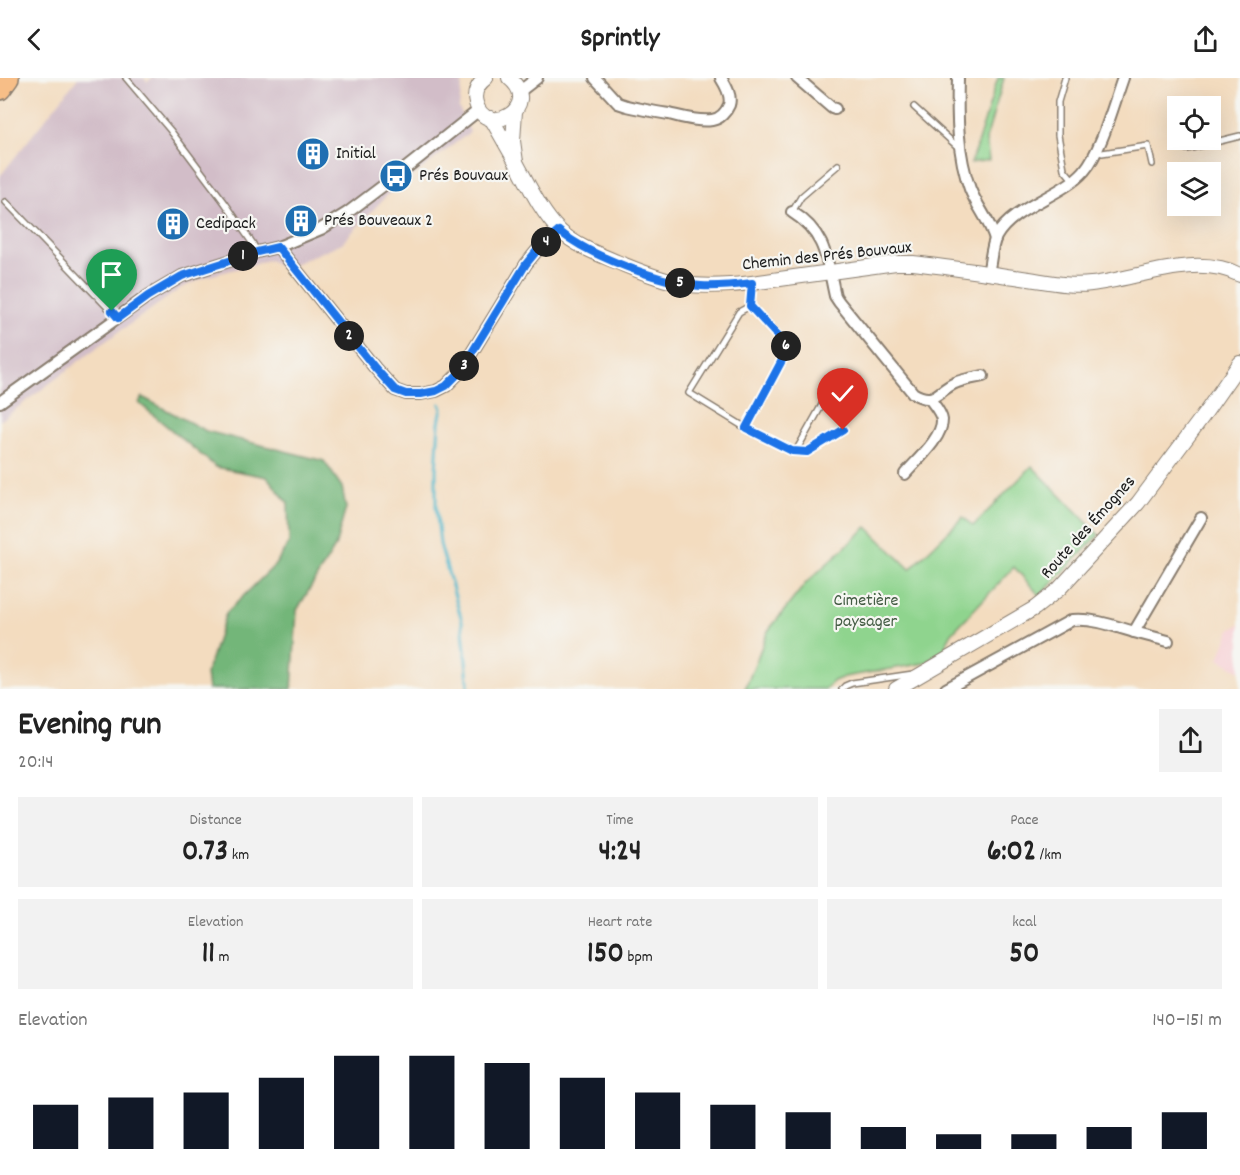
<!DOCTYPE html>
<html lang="en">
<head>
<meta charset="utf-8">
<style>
	body { margin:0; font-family:Dekko,sans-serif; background:#f2f2f2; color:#222; height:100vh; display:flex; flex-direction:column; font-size:22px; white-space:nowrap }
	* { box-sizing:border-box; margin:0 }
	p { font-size:20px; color:#767676 }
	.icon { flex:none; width:33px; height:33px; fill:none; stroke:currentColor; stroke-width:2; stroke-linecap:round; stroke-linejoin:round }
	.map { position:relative; height:611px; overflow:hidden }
	.panel { display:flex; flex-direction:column; background:#fff; flex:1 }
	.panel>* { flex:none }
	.buttons { position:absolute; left:1167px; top:18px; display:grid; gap:12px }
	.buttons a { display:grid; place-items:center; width:54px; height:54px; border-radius:0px; background:#fff; box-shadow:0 6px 24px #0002; font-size:30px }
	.pin { position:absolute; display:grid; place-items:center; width:51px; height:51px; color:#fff; margin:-62px -26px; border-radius:50% 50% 50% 0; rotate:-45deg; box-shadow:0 0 6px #0007 }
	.pin .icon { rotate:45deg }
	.km { position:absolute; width:30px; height:30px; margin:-15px; border-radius:50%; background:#222; color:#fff; font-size:16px; line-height:30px; text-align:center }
	.round { display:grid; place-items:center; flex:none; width:63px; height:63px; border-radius:0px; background:#f2f2f2 }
	.overview { display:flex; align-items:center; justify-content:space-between; height:102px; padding:0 18px }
	h1 { font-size:33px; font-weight:700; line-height:45px }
	.figures { display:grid; grid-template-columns:repeat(3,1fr); gap:9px; height:102px; padding:6px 18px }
	.figures div { display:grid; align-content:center; border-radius:0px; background:#f2f2f2; text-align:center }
	.figures b { font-size:30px; font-weight:700 }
	.figures small { font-size:16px; font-weight:400 }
	.figures p { font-size:16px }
	.chart { height:168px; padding:12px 18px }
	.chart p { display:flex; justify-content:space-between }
	.chart svg { width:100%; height:108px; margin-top:6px; stroke:#111827; stroke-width:6 }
	header { display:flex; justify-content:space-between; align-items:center; height:78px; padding:0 18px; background:#fff; font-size:27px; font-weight:700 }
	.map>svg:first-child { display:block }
	.built { fill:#f7cfd4 }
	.industrial { fill:#d2bdc8 }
	.green { fill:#8fd48e; stroke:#567855; stroke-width:1.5 }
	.forest { fill:#73b679; stroke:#48694a; stroke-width:1.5 }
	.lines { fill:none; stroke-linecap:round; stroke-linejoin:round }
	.stream { stroke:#4cb6ca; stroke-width:3 }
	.service-casing { stroke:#887c6e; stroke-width:8 }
	.minor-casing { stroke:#887c6e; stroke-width:14 }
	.tertiary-casing { stroke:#887c6e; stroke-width:16 }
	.motorway-casing { stroke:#887c6e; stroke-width:24 }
	.service { stroke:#fff; stroke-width:5 }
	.minor { stroke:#fff; stroke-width:10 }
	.tertiary { stroke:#fff; stroke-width:14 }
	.motorway { stroke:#f7be87; stroke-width:21 }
	.route-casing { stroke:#fff; stroke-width:12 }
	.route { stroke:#1a73e8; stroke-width:8 }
	.labels { text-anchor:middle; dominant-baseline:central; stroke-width:4.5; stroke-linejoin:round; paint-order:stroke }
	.poi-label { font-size:18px; fill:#1c1c1c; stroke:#f6f6f2; text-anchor:start }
	.street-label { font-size:18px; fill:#1c1c1c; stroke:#f6f6f2 }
	.park-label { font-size:18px; fill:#445c44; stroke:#f6f6f2 }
</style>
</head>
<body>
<header><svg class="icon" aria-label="back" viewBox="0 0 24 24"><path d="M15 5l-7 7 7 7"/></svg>Sprintly<svg class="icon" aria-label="share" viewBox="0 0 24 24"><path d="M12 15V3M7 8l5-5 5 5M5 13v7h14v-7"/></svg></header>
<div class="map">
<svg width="1240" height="611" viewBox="0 0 1240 611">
	<rect width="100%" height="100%" fill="#f6f6f2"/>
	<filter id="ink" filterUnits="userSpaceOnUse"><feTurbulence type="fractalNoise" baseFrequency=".0167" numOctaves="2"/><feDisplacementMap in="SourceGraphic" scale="12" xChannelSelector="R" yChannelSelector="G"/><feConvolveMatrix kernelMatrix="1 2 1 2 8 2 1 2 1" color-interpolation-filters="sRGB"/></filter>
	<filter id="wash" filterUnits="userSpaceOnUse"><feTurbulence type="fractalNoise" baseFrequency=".008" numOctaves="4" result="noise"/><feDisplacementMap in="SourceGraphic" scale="24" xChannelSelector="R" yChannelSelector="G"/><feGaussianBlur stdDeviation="1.35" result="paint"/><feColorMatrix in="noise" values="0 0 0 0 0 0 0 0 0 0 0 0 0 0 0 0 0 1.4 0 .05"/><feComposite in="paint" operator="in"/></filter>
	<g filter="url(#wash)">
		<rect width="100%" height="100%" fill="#f3dcbf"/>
		<!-- built -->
		<path class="built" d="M1240,546V593L1219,581L1230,552Z"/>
		<!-- industrial -->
		<path class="industrial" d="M78,0H144L147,4L152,0H463L459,30L470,54L386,118L342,165L283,191L270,182L209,198L181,210L99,268L0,343V98Z"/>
		<!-- green -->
		<g class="green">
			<path d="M998,0H1004L986,61L989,82L971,85Z"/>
			<path d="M1032,388L1099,457L1040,518L1014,489L952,555L946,566L945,573L925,585L844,599L834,603L825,611H745L768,553L806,505L867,449L910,491L963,439L973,448Z"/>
		</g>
		<!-- forest -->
		<path class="forest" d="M142,319L206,353L324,383L342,409L346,430L335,469L297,532L292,611H208L206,596L226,535L275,487L289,465L288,425L267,399L216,389L139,325Z"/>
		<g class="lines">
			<!-- stream -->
			<path class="stream" d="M440,326L442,330L439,344L436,393V429L440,466L462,543L468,603V611"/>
		</g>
	</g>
	<g filter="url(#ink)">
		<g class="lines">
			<!-- service casing -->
			<g class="service-casing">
				<g id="service">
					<path d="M126,0L170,52L225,125L253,166L257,174"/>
					<path d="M1065,0L1058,24V57L1064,91L1074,103"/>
					<path d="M914,29L959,70"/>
					<path d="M1187,71L1240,58"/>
					<path d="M1096,73L1102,75L1148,68L1152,86"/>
					<path d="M6,124L117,239"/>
					<path d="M792,134L801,119L838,87"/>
					<path d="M750,228L785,266L788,271L746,350L689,315L739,234L750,228L752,206"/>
					<path d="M746,350L792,373L807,374L842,352"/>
					<path d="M796,373L823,325"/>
					<path d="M842,611L845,608L852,605L913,596"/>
				</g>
			</g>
			<!-- minor casing -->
			<g class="minor-casing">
				<g id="minor">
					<path d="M595,0L618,25L627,28C641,31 655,34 669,36C682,39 698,44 712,42C720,41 726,34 729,27C732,18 726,8 721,0"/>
					<path d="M797,0L832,30L835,31"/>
					<path d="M958,0C957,37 957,76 970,111C977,129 990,143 995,161"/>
					<path d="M519,14L537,0"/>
					<path d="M792,134C826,155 827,182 835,218L839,224L913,315C935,328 937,313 955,305C963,301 974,300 983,298"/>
					<path d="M278,169L375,290L395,312L406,316H421L436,313L446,308L460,294L526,186L539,170L559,153"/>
					<path d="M988,195C991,184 991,169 996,159C1012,129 1062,118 1084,93C1101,74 1114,25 1123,0"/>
					<path d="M0,324L148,218L182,198L257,174L278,169L321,151L347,135L396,98L479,32"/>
					<path d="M905,396C916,383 943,359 942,342C941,334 934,327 930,321"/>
					<path d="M1134,554L1168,563"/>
					<path d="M946,611L1072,542C1093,540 1114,548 1134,554L1201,440"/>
				</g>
			</g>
			<!-- tertiary casing -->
			<g class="tertiary-casing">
				<g id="tertiary">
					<path d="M486,0C478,6 473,15 476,25C486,62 544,28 509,0"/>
					<path d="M491,40L516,84L513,63L515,33"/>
					<path d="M516,84C528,106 542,136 560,153C576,168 598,176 617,184C637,192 660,202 682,206C717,211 752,205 787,200C823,195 860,190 896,185H913C949,189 986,195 1022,200C1045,203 1068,209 1091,206C1138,201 1195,174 1240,197"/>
					<path d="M896,611L1035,530L1059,511L1138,425L1203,338L1240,285"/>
				</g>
			</g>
			<!-- motorway casing -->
			<g class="motorway-casing">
				<path id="motorway" d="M0,11L8,0"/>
			</g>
			<!-- service -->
			<use href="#service" class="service"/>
			<!-- minor -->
			<use href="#minor" class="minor"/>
			<!-- tertiary -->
			<use href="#tertiary" class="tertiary"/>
			<!-- motorway -->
			<use href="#motorway" class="motorway"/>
		</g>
	</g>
	<g class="lines" filter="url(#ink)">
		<!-- route casing -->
		<g class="route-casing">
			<path id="route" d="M112,233L118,240L148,218L182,198L257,174L278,169L375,290L395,312L406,316H421L436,313L446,308L460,294L526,186L539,170L559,153C590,178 661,205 701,208C718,209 736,207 752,205L750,228L785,266L788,271L746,350L792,373L807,374L843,352"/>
		</g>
		<!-- route -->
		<use href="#route" class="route"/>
	</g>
	<!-- icons -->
	<defs>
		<g id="building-disc" transform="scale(1.725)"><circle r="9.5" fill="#1f6fb2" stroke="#f6f6f2"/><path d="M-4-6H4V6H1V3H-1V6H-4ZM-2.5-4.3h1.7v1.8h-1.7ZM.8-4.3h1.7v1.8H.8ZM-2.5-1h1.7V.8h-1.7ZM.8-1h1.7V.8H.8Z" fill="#fff"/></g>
		<g id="bus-disc" transform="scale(1.725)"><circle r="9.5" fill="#1f6fb2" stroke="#f6f6f2"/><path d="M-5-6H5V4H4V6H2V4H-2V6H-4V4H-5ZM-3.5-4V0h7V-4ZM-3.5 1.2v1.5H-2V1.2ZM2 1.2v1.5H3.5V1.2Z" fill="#fff"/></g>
	</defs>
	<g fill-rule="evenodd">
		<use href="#building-disc" x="313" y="76"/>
		<use href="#bus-disc" x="396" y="98"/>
		<use href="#building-disc" x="301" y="143"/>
		<use href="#building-disc" x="173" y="146"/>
	</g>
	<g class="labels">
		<!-- poi labels -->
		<g class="poi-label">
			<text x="336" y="76">Initial</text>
			<text x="419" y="98">Prés Bouvaux</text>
			<text x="324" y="143">Prés Bouveaux 2</text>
			<text x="196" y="146">Cedipack</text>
		</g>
		<!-- street labels -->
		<g class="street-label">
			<text transform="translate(827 179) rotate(-6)">Chemin des Prés Bouvaux</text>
			<text transform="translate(1089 450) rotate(-48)">Route des Émognes</text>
		</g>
		<!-- park labels -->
		<g class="park-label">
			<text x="866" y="523">Cimetière<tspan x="866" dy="21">paysager</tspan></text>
		</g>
	</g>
</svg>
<div class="buttons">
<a><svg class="icon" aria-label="locate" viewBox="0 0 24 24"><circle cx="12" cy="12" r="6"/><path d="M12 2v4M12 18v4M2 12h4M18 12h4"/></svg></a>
<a><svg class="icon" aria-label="layers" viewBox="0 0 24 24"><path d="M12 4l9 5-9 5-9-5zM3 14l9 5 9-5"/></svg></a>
</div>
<div class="pin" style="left:112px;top:233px;background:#1e9e55"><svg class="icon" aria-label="arrive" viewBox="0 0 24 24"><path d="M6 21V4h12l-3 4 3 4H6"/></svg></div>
<div class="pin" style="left:843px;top:352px;background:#d93025"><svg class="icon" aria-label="check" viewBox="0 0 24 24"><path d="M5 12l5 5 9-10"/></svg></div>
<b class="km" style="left:243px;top:178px">1</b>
<b class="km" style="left:349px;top:258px">2</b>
<b class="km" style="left:464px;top:288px">3</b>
<b class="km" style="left:546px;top:164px">4</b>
<b class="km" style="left:680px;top:205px">5</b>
<b class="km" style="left:786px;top:268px">6</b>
</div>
<section class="panel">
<div class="overview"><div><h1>Evening run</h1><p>20:14</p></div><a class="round"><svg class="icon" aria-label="share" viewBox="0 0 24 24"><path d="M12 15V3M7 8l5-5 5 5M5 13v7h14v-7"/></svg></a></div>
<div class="figures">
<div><p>Distance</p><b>0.73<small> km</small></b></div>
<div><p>Time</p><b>4:24</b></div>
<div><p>Pace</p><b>6:02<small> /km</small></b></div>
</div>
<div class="figures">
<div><p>Elevation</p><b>11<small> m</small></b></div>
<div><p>Heart rate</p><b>150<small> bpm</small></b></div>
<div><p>kcal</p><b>50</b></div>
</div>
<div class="chart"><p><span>Elevation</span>140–151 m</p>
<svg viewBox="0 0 160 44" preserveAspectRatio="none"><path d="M5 44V26M15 44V23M25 44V21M35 44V15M45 44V6M55 44V6M65 44V9M75 44V15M85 44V21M95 44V26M105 44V29M115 44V35M125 44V38M135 44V38M145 44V35M155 44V29"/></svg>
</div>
</section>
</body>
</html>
